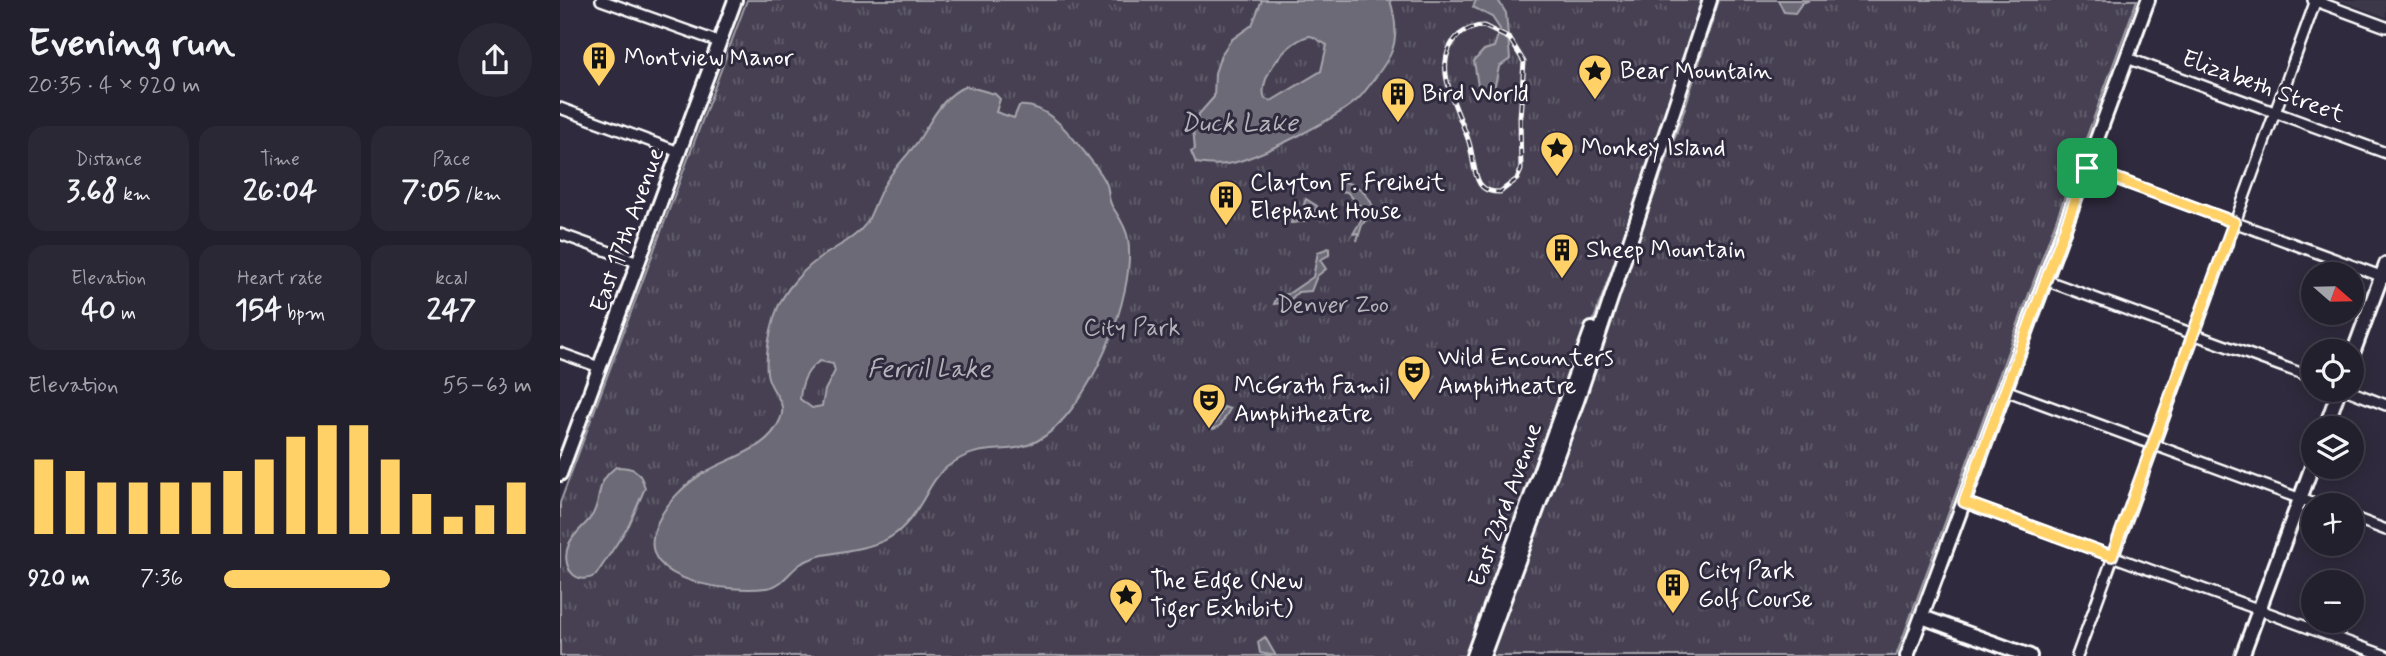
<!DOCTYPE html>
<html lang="en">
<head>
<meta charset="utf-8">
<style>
	body { margin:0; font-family:Mynerve,sans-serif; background:#2b2836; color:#f1f3f6; height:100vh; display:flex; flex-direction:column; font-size:26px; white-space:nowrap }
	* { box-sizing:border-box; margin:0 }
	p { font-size:23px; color:#a3a3aa }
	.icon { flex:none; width:38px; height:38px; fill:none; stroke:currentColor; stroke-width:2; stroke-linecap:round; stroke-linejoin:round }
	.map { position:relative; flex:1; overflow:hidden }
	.panel { display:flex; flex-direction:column; background:#23202e; width:560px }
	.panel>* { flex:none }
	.needle { width:46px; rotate:110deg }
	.buttons { position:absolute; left:1741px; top:262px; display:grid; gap:14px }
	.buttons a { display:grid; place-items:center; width:63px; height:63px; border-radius:50%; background:#23202e; box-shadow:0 4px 18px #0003,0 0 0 2px #403e4a; font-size:35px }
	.pin { position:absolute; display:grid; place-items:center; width:60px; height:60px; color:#fff; margin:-30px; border-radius:14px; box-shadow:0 4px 10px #0006 }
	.round { display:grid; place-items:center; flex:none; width:74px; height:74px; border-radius:37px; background:#2b2836 }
	.headline { display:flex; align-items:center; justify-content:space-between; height:119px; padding:0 28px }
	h1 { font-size:38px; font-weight:700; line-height:52px }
	.stats { display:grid; grid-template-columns:repeat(3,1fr); gap:10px; height:119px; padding:7px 28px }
	.stats div { display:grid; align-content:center; border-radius:18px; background:#2b2836; text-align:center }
	.stats b { font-size:30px; font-weight:700 }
	.stats small { font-size:19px; font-weight:400 }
	.stats p { font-size:19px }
	.chart { height:196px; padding:14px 28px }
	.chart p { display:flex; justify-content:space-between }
	.chart svg { width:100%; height:126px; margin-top:7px; stroke:#ffd166; stroke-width:6 }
	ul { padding:0 28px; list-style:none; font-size:23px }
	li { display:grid; grid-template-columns:112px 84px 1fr; align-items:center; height:52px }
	li i { height:18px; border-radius:9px; background:#ffd166 }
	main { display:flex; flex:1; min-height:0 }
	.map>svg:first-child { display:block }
	.built { fill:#3c3749 }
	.grass { fill:url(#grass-tufts); stroke:#a2a0a8; stroke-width:2 }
	.water { fill:#6d6a77; stroke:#a7a6ad; stroke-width:2; fill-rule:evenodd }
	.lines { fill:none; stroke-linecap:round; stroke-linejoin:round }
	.street-casing { stroke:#fff; stroke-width:14 }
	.secondary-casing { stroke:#fff; stroke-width:18 }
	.street { stroke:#2f2a3d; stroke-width:9 }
	.secondary { stroke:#2f2a3d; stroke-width:12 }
	.rail-casing { stroke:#fff; stroke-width:5 }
	.rail { stroke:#2f2a3d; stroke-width:2.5; stroke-dasharray:8; stroke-linecap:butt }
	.route-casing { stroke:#fff; stroke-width:14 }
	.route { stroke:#ffd166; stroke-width:9 }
	.labels { text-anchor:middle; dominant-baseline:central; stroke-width:6; stroke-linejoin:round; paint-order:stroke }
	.poi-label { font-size:24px; fill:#fff; stroke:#2f2a3d; text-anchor:start }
	.street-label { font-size:24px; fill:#fff; stroke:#2f2a3d }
	.park-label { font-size:24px; fill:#b5b3ba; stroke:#2f2a3d }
	.water-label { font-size:26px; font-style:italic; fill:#b6b4bb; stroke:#2f2a3d }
</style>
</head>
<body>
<main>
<section class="panel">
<div class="headline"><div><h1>Evening run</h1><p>20:35 · 4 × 920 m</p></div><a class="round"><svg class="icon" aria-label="share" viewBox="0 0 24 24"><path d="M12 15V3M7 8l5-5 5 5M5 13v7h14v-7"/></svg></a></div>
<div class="stats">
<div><p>Distance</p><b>3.68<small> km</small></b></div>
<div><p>Time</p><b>26:04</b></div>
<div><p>Pace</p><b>7:05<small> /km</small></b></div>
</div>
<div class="stats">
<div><p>Elevation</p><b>40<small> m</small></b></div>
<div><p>Heart rate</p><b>154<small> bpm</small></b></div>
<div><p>kcal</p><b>247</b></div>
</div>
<div class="chart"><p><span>Elevation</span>55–63 m</p>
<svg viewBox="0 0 160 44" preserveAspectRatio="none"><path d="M5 44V18M15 44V22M25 44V26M35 44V26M45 44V26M55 44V26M65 44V22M75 44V18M85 44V10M95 44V6M105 44V6M115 44V18M125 44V30M135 44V38M145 44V34M155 44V26"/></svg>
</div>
<ul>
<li><b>920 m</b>7:36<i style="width:54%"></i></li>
</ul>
</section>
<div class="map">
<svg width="1826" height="656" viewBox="0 0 1826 656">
	<defs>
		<pattern id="grass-tufts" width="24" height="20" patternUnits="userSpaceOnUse" patternTransform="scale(1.75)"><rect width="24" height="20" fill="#464152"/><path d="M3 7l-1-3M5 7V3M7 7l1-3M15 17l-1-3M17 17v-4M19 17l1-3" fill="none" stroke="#625e6c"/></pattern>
	</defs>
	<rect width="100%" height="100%" fill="#2f2a3d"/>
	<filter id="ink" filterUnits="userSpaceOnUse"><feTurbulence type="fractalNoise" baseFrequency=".0143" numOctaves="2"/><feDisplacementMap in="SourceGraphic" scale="14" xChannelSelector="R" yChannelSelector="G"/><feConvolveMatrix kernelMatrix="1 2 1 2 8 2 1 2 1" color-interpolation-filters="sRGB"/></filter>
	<g filter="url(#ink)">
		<!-- built -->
		<path class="built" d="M1779,0H1826V17Z"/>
		<!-- grass -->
		<g class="grass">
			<path d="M187,0H1144L1092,158L987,449L945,548L908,656H0V503Z"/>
			<path d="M1159,0H1577L1336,656H930L1123,114Z"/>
		</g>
		<!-- water -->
		<g class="water">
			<path d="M702,0H830C835,16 838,37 831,53C828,61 804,94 797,100C774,120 703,155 673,163C660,166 648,165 636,163L631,151L635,149L633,128L639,114L654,97L655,73L661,55L671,40L692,25ZM751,36L767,45L761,71L711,101L705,99C696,78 731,37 751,36Z"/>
			<path d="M916,0H938L946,13L950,59L939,67L935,85L927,91L918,86L914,61L924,50L934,47L940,29L932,17L913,7Z"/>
			<path d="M1218,0H1250L1242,3L1235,13L1224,12Z"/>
			<path d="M406,86L435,94L440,99L436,112L454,118L459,106C487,103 509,133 526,154C533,163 543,174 547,185C549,192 548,199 552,206C558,216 566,226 568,239C577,295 528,414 477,441C446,458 423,439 387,467C375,476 369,490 361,503C336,546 314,545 269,554C260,555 250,559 242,563C229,571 222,587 206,588C171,592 76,584 95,529C104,504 126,482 149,470C174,456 208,449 220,420C229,401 209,392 207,373C205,355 210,332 215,315C223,290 245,267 266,254C281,244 297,237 307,222C314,209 318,194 326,182C335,167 348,155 358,141C372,120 382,96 406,86ZM260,361L273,364L275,371L265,390L262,406L252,408L240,399C241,384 247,369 260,361Z"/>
			<path d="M778,181C796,183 807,191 814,209L802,225L797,241L798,233L793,234L804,215L803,209L787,192L779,191Z"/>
			<path d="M746,199L757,206C751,222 745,222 731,223L733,213H741Z"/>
			<path d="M769,248V255L760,260L766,269L757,276L751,291L738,292L728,302L714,304L718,295L728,294L753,277L758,252Z"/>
			<path d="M657,400L659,403L651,423H656L664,407L670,409L660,426L653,429L644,423L643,414Z"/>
			<path d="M56,467C74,467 80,470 85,488L69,525L36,575C14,588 0,564 9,544C14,532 27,525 33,514C43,495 34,484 56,467Z"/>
			<path d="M705,637L716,656L700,653L698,642Z"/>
		</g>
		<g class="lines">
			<!-- street casing -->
			<g class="street-casing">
				<g id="street">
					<path d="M41,0L159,42"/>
					<path d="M1753,0L1826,27"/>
					<path d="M1567,58L1826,153"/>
					<path d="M0,108L119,152"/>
					<path d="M1527,168L1826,278"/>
					<path d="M0,234L78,262"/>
					<path d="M1485,280L1754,378"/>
					<path d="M0,353L39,367"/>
					<path d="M1445,390L1760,506"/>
					<path d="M1787,390L1826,405"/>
					<path d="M1404,502L1826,656"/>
					<path d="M1792,517L1826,530"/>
					<path d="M1517,656L1756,0"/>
				</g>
			</g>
			<!-- secondary casing -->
			<g class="secondary-casing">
				<g id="secondary">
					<path d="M1792,356L1826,264"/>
					<path d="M1765,429L1779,390"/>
					<path d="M0,474L175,0"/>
					<path d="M1362,617L1470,656"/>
					<path d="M913,656L1032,329"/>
					<path d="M923,656L1017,401L1150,0"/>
					<path d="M1347,656L1588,0"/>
					<path d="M1682,656L1754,461"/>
				</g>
			</g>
			<!-- street -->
			<use href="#street" class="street"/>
			<!-- secondary -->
			<use href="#secondary" class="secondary"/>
			<!-- rail casing -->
			<g class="rail-casing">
				<path id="rail" d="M924,26L950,39L964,62L960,117L961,170L957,179L940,192C932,192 925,191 920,184C913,173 913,155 909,142C899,110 868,64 899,35C907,29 914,26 924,26Z"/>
			</g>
			<!-- rail -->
			<use href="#rail" class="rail"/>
		</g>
	</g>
	<g class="lines" filter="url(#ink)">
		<!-- route casing -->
		<g class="route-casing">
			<path id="route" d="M1527,168L1674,222L1552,556L1404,502Z"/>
		</g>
		<!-- route -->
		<use href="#route" class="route"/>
	</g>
	<!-- icons -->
	<defs>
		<g id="building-pin" transform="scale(1.75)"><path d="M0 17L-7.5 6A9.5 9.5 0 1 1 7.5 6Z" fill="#ffd166" stroke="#2f2a3d"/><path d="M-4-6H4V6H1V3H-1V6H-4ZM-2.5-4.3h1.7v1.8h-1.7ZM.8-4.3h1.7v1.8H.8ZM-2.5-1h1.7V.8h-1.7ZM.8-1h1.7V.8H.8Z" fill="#111"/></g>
		<g id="sight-pin" transform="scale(1.75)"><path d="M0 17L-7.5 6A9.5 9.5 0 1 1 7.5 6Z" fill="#ffd166" stroke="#2f2a3d"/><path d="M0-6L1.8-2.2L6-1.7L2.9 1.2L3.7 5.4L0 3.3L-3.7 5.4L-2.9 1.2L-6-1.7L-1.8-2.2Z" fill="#111"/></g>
		<g id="theatre-pin" transform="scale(1.75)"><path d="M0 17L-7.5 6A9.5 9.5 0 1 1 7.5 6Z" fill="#ffd166" stroke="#2f2a3d"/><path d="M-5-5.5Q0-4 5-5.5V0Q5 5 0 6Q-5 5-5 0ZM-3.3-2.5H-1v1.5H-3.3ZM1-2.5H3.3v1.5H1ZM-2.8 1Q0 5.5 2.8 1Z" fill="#111"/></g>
	</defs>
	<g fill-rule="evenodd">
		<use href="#building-pin" x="39" y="58"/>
		<use href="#sight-pin" x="1035" y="71"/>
		<use href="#building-pin" x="838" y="94"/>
		<use href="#sight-pin" x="997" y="148"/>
		<use href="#building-pin" x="666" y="197"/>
		<use href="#building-pin" x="1002" y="250"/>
		<use href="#theatre-pin" x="854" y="372"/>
		<use href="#theatre-pin" x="649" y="400"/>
		<use href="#building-pin" x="1113" y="585"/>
		<use href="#sight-pin" x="566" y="595"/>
	</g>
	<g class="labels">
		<!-- poi labels -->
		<g class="poi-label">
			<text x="64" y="58">Montview Manor</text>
			<text x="1060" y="71">Bear Mountain</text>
			<text x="862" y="94">Bird World</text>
			<text x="1021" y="148">Monkey Island</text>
			<text x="690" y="183">Clayton F. Freiheit<tspan x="690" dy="28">Elephant House</tspan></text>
			<text x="1026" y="250">Sheep Mountain</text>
			<text x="878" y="358">Wild Encounters<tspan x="878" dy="28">Amphitheatre</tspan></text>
			<text x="674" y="386">McGrath Famil<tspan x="674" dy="28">Amphitheatre</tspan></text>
			<text x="1138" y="571">City Park<tspan x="1138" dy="28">Golf Course</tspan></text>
			<text x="590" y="581">The Edge (New<tspan x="590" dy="28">Tiger Exhibit)</tspan></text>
		</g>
		<!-- street labels -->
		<g class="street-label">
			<text transform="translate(1703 87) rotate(20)">Elizabeth Street</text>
			<text transform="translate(68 230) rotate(-70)">East 17th Avenue</text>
			<text transform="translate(946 505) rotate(-70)">East 23rd Avenue</text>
		</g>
		<!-- park labels -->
		<g class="park-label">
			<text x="773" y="305">Denver Zoo</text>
			<text x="572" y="328">City Park</text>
		</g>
		<!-- water labels -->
		<g class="water-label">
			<text x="679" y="124">Duck Lake</text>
			<text x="369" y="370">Ferril Lake</text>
		</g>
	</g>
</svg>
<div class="buttons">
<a><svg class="needle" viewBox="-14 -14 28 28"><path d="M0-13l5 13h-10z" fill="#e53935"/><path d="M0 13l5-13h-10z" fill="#a3a3aa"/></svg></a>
<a><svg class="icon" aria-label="locate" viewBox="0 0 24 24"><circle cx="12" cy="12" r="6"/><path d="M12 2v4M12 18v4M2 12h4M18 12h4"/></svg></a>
<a><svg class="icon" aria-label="layers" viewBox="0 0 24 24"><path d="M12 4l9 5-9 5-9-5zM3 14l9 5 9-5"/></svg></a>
<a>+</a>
<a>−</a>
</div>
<div class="pin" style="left:1527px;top:168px;background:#1e9e55"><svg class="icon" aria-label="arrive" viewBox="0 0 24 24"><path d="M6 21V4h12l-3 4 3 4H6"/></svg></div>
</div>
</main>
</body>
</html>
